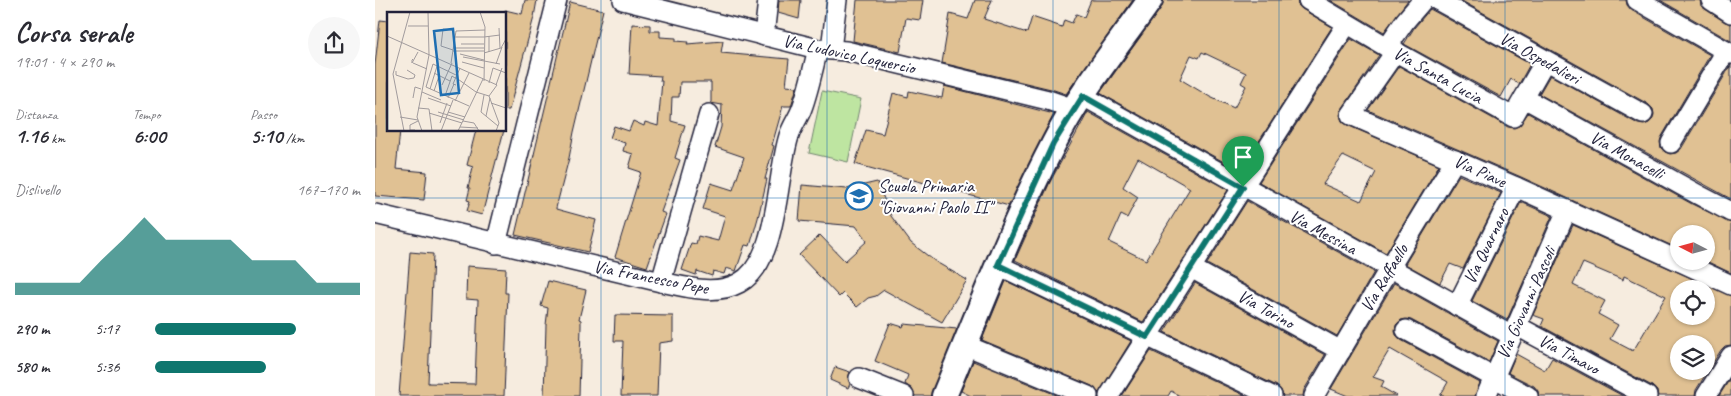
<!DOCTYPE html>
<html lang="it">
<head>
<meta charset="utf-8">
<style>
	body { margin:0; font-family:Caveat,sans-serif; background:#f7f7f7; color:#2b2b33; height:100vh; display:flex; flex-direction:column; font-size:19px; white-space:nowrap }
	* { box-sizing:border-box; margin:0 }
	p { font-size:16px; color:#7c7c81 }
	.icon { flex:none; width:28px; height:28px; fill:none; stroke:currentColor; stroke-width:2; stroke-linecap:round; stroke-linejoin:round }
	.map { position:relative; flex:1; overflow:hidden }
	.panel { display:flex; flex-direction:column; background:#fff; width:375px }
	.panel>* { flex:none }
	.needle { width:32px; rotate:276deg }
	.fabs { position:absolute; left:1295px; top:225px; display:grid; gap:10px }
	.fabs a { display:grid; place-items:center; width:45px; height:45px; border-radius:50%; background:#fff; box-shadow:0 1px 4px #0004; font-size:25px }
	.pin { position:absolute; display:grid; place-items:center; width:42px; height:42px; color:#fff; margin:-51px -21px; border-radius:50% 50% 50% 0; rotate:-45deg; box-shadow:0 0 5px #0007 }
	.pin .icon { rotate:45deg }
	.round { display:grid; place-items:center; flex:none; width:52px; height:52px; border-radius:26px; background:#f7f7f7 }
	.summary { display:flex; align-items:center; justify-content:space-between; height:85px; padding:0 15px }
	h1 { font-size:28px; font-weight:800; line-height:38px }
	.metrics { display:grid; grid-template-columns:repeat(3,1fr); gap:8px; height:85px; padding:5px 15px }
	.metrics div { display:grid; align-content:center }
	.metrics b { font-size:21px; font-weight:800 }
	.metrics small { font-size:14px; font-weight:400 }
	.metrics p { font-size:14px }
	.chart { height:140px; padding:10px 15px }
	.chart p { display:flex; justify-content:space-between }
	.chart svg { width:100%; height:90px; margin-top:5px; fill:#0f766e; opacity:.7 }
	ul { padding:0 15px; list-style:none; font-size:16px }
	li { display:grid; grid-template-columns:80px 60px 1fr; align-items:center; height:38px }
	li i { height:12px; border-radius:6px; background:#0f766e }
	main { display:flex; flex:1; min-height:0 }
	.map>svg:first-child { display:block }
	.green { fill:#bee5a1; stroke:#70846e }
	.building { fill:#e0c193; stroke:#22223b; fill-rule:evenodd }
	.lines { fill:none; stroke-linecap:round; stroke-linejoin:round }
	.minor-casing { stroke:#22223b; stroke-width:22 }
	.tertiary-casing { stroke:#22223b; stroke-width:28 }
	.minor { stroke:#fff; stroke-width:19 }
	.tertiary { stroke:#fff; stroke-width:24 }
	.route-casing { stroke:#fff; stroke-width:10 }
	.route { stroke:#0f766e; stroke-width:6 }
	.grid { fill:none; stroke:#1f6fb2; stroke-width:1; stroke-opacity:0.55 }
	.labels { text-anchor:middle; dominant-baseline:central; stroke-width:4; stroke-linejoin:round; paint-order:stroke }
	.street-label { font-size:18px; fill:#22223b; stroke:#fff }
	.poi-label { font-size:18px; fill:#22223b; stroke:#fff; text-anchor:start }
	.inset-river { fill:none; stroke:#83d4db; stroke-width:2.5 }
	.inset-road { fill:none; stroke:#a19b9d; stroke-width:1 }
	.view { fill:#1f6fb2; fill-opacity:0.15; stroke:#1f6fb2; stroke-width:2.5 }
	.inset-edge { fill:none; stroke:#22223b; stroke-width:2.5 }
</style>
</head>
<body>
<main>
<section class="panel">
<div class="summary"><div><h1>Corsa serale</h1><p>19:01 · 4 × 290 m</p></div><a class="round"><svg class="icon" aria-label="share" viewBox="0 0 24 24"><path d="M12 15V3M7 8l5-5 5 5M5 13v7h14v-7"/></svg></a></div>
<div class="metrics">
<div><p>Distanza</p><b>1.16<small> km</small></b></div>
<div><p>Tempo</p><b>6:00</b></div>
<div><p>Passo</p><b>5:10<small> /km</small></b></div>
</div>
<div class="chart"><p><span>Dislivello</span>167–170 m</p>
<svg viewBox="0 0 160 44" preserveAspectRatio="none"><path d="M0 44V38L10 38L20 38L30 38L40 27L50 17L60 6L70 17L80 17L90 17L100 17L110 27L120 27L130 27L140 38L150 38L160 38V44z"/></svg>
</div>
<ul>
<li><b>290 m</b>5:17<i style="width:69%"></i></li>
<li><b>580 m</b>5:36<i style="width:54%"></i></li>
</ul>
</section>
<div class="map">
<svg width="1356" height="396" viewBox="0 0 1356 396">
	<rect width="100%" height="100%" fill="#f6ecdf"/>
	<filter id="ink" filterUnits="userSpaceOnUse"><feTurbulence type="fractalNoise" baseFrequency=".02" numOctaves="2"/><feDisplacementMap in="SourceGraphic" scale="10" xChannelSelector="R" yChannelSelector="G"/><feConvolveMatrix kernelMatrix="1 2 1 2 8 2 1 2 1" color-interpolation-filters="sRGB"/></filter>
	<g filter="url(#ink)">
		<!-- green -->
		<path class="green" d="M447,91L486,99L473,162L434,153Z"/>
		<!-- building -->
		<g class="building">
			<path d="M150,0H162L159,17L134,110H130V10L147,14Z"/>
			<path d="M404,0H426L424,19L403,13Z"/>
			<path d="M482,0H548L545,20L531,18L525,52L478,41Z"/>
			<path d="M600,0H617L609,19L652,33L657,17L687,27L689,20L697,23L701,14L709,17L716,0H758L691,94L676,89L567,63L575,14L593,19Z"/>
			<path d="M789,0H922L923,5L927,9L957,27L865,171L725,93L786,8ZM827,52L871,73L866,83L871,86L859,108L835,97L805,79L816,55L824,58Z"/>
			<path d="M955,0H1033L1009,32Z"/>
			<path d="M1085,0H1251L1252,5L1256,10L1335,55L1286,138L1285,142L1286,148L1290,152L1295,154L1301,153L1306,149L1356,65V199L1164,94L1175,75L1263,124L1269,125L1274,123L1278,119L1279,114L1278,109L1273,104Z"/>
			<path d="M1285,0H1325L1326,6L1330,9L1350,22L1356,24V41Z"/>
			<path d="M195,2L228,10L199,132L194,158L181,208V209L221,220L213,252L140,235Z"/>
			<path d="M1055,9L1155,64L1144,84L1136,79L1126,97L1029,44L1039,28Z"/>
			<path d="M5,20L14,21V130H25L21,169L52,172L49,200L0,196V65Z"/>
			<path d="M257,24L275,25V31H285V37L301,38V41L313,42L312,44L348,41L346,53L414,59L411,86L422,87L416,106H408L397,145L399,146L390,179H392L383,218L375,246L370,245L361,271L351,268L349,274L338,271L337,276L322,271L321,275L307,270L316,243L321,244L323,236L343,241L350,216L328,209L336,183L358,190L369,157L340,147L346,127L347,105L336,103V82H305L304,97H297L296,121L310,125L300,158L305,160L286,212L291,214L272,267L240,257L266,172L254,168L258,154L248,151L250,143L235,138L239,126L254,131L258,121L269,126L270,122L283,126L287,81H285L286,76L254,74Z"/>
			<path d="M976,39L1004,55L967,109L965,115L967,121L972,125L1064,165L1011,253L884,182ZM968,156L1001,172L986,201L948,184Z"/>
			<path d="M1024,66L1133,127L1139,128L1144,126L1153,113L1317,204L1356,223V273L1331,261V234H1304V249L1146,177L993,110Z"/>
			<path d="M569,86L679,114L634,206L480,164L491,130L508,134L518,93L533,97L534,91L567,98Z"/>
			<path d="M713,112L853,190L768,322L640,260L675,182ZM763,158L815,188L771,260L734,242L746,215L752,218L763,197L748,187Z"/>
			<path d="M101,130H129L107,215L92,211L95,201L92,200L95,188H93L98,167L92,165Z"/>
			<path d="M1084,175L1126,193L1088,269L1075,264L1065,283L1030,264Z"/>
			<path d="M502,182L516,216L536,243L561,262L592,280L567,322L509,290L501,296L493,298L482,307L468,293L464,297L424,255L445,235L470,261L492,241L481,226L424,221L427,185L472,189Z"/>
			<path d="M872,201L999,272L962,336L832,264Z"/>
			<path d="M1146,202L1177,216L1132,320L1097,301Z"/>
			<path d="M1198,225L1356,296V345L1350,346L1346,350L1321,390L1320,396H1283L1282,391L1277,386L1166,326L1169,319L1158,315ZM1208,263L1248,280L1249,276L1291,296L1258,351L1235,339L1243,325L1223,314L1230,301L1198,285ZM1304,289H1331V316H1304ZM1304,344H1331V371H1304Z"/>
			<path d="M35,252L58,254L53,383L100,384L103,300L91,299L92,266L131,269L130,293H133L129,396H24Z"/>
			<path d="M173,281L211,290L204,319L206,320V326L204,396H169L171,325L173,308L166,306Z"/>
			<path d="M631,281L756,341L724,393L717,386L607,340Z"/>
			<path d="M820,283L950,355L929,390L928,396H908L906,390L902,386L789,332Z"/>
			<path d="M1019,283L1123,341L1114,362L1036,320L1031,319L1026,320L1021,325L1020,330L1021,335L1026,340L1105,383L1100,396H1065L1073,382L1015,349L998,377L1009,381L1006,387L1022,396H973L956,389Z"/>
			<path d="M240,315L298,316V341L284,343L282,396H246L248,341H239Z"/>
			<path d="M515,323L528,327L529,324L582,329L556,396H540L537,389L530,384L533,375L500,361Z"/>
			<path d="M776,351L871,396H805L796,391L793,396H747Z"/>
			<path d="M1141,354L1170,370L1177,358L1248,396H1164L1163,391L1159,386L1133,373Z"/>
			<path d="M598,361L684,396H596L586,391Z"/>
			<path d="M460,367L475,372L473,379L475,384L473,388L455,380Z"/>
			<path d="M1356,377V396H1344Z"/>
		</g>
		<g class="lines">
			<!-- minor casing -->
			<g class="minor-casing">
				<g id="minor">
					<path d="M248,0L443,49L471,51L673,100L699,109"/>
					<path d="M933,0L1012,47L1138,117L1170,61"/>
					<path d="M1062,0L1268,114"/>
					<path d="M1262,0L1356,54"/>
					<path d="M1336,0L1356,13"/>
					<path d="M389,36L393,0"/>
					<path d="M1012,47L1030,21L1048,0"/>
					<path d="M456,49L462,0"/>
					<path d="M1021,51L976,115L1141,187L1304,261"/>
					<path d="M708,96L1137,336"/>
					<path d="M1149,98L1322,194L1356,212"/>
					<path d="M1296,143L1351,51"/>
					<path d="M0,214L286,282C310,287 340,296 364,283C404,262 401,176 414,136C417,126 424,117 427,108C434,89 438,68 443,49"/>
					<path d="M121,244L182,0"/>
					<path d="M1304,261L1356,285"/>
					<path d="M623,265L897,396"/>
					<path d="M816,268L966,351"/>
					<path d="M286,282L334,114"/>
					<path d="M1082,306L1141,187"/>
					<path d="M1142,326L1272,396"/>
					<path d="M1031,330L1153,396"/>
					<path d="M590,345L713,396"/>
					<path d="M484,378L529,396"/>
					<path d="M734,396L972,24"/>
					<path d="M939,396L1014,269L1080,160"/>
					<path d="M1111,396L1192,210"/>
					<path d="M1331,396L1356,356"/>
				</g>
			</g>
			<!-- tertiary casing -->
			<g class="tertiary-casing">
				<path id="tertiary" d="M569,396C604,312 636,226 678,145C704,93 742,47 775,0"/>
			</g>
			<!-- minor -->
			<use href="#minor" class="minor"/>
			<!-- tertiary -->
			<use href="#tertiary" class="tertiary"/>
		</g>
	</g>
	<g class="lines" filter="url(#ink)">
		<!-- route casing -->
		<g class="route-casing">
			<path id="route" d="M708,96L868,187L772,337L623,265L678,144Z"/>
		</g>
		<!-- route -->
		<use href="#route" class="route"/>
	</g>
	<!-- grid -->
	<path class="grid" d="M226,0V396M452,0V396M678,0V396M904,0V396M1130,0V396M0,198H1356"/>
	<!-- icons -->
	<defs>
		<g id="school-ring" transform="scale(1.4375)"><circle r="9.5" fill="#fff" stroke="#1f6fb2" stroke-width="1.5"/><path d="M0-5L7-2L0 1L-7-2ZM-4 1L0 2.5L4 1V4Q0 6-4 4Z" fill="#1f6fb2"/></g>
	</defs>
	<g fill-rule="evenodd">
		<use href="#school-ring" x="484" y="196"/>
	</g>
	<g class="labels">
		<!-- street labels -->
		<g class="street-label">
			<text transform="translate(474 54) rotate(12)">Via Ludovico Loquercio</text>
			<text transform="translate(1165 58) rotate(29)">Via Ospedalieri</text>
			<text transform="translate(1063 75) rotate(29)">Via Santa Lucia</text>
			<text transform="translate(1252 155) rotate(29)">Via Monacelli</text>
			<text transform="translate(1105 171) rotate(24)">Via Piave</text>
			<text transform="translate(948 232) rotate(29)">Via Messina</text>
			<text transform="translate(1111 246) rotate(-64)">Via Quarnaro</text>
			<text transform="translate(276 277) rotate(11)">Via Francesco Pepe</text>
			<text transform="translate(1009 278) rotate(-59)">Via Raffaello</text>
			<text transform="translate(1151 303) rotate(-66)">Via Giovanni Pascoli</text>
			<text transform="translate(891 309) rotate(29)">Via Torino</text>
			<text transform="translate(1194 354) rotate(28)">Via Timavo</text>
		</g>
		<!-- poi labels -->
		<g class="poi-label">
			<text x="503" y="186">Scuola Primaria<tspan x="503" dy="21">"Giovanni Paolo II"</tspan></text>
		</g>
	</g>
	<!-- overview -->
	<g transform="translate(12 12)">
		<rect width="119" height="119" fill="#f6ecdf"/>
		<path class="inset-river" d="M0,88V119"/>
		<path class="inset-road" d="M93,0L98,15L97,69M21,14H41M112,16L113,36M0,24L110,73L102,84M102,24V40M67,25H97M97,25L113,23M74,32H97M66,36H97M66,38L54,34L56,17L66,18M66,39H97M97,41L114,36L119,27M73,42L97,48M76,45L113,52M26,47L25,48V51L31,40M75,50L97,56M26,51L40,57M64,51L69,19L98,18M109,52L115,35M9,59V63L21,67L27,66L28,63L20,58M47,61L63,69M68,65L89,80L102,84M102,71L106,56L119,61M55,73L65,51M69,73L66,72L73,56M109,73L115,56M39,75L46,52L69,63M39,75L82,94M43,77L51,51M47,79L52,64M35,80L54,88M97,83L94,100L111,114M58,84L65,64L68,66M102,84L112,111L109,119M26,86L28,75L34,77M41,86L64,94M61,86L67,72M68,89L82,61M104,91L119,96M31,96L42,97L45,119M51,100L77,108M61,100L78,105M42,101L75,111M99,104L103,86M13,105L31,108M76,109L87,111L92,119M53,111L60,91M73,115L91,116M28,118H23V113L31,109M17,119L6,62L23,0M35,119L30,105L42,43L41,0M54,119L66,88M71,119L96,67"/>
		<path class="view" d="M66,17L72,81L54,83L47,19Z"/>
		<rect width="119" height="119" class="inset-edge"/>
	</g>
</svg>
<div class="fabs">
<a><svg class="needle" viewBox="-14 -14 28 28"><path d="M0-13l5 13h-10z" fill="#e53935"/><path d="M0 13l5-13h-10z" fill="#7c7c81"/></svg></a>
<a><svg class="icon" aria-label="locate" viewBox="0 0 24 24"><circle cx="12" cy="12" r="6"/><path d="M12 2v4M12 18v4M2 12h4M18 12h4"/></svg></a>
<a><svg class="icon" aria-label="layers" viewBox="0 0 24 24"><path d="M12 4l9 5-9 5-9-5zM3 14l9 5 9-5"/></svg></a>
</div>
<div class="pin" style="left:868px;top:187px;background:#1e9e55"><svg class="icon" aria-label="arrive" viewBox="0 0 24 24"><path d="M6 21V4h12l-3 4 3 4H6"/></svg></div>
</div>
</main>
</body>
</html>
